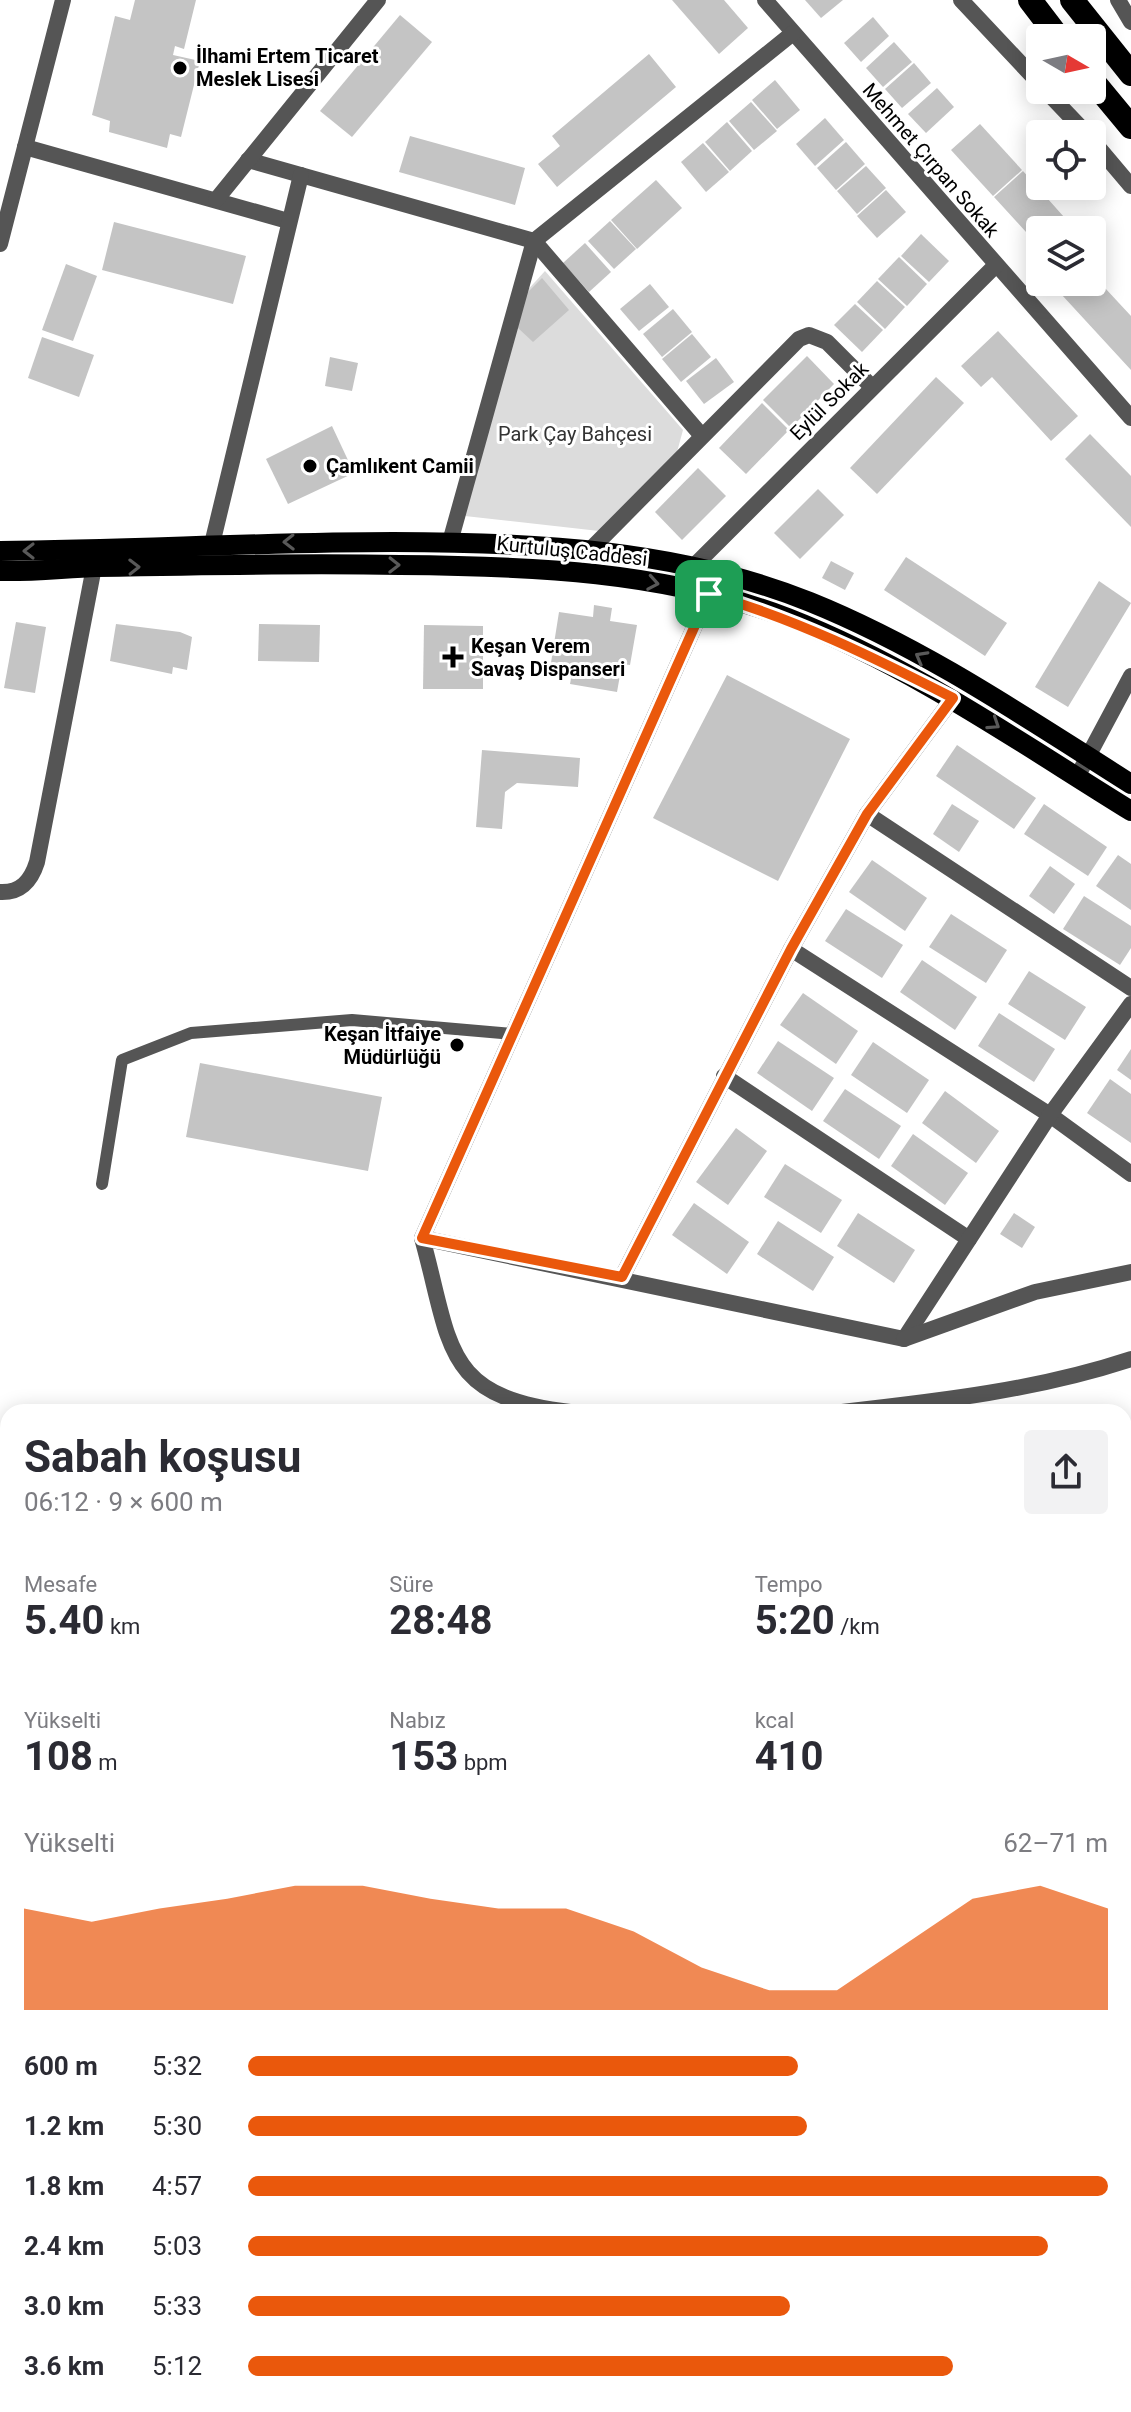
<!DOCTYPE html>
<html lang="tr">
<head>
<meta charset="utf-8">
<style>
	body { margin:0; font-family:Roboto,sans-serif; background:#f2f2f3; color:#2b2b33; height:100vh; display:flex; flex-direction:column; font-size:30px; white-space:nowrap }
	* { box-sizing:border-box; margin:0 }
	p { font-size:26px; color:#7c7c81 }
	.icon { flex:none; width:44px; height:44px; fill:none; stroke:currentColor; stroke-width:2; stroke-linecap:round; stroke-linejoin:round }
	.map { position:relative; flex:1; overflow:hidden }
	.sheet { position:absolute; left:0px; top:1404px; width:1132px; height:1008px; display:flex; flex-direction:column; background:#fff; border-radius:24px 24px 0 0; box-shadow:0 4px 20px #0003 }
	.sheet>* { flex:none }
	.needle { width:52px; rotate:99deg }
	.controls { position:absolute; left:1026px; top:24px; display:grid; gap:16px }
	.controls a { display:grid; place-items:center; width:80px; height:80px; border-radius:8px; background:#fff; box-shadow:0 4px 20px #0003; font-size:40px }
	.pin { position:absolute; display:grid; place-items:center; width:68px; height:68px; color:#fff; margin:-34px; border-radius:16px; box-shadow:0 4px 12px #0006 }
	.round { display:grid; place-items:center; flex:none; width:84px; height:84px; border-radius:8px; background:#f2f2f3 }
	.overview { display:flex; align-items:center; justify-content:space-between; height:136px; padding:0 24px }
	h1 { font-size:44px; font-weight:700; line-height:60px }
	.metrics { display:grid; grid-template-columns:repeat(3,1fr); gap:12px; height:136px; padding:8px 24px }
	.metrics div { display:grid; align-content:center }
	.metrics b { font-size:40px; font-weight:700 }
	.metrics small { font-size:22px; font-weight:400 }
	.metrics p { font-size:22px }
	.chart { height:224px; padding:16px 24px }
	.chart p { display:flex; justify-content:space-between }
	.chart svg { width:100%; height:144px; margin-top:8px; fill:#ea580c; opacity:.7 }
	ul { padding:0 24px; list-style:none; font-size:26px }
	li { display:grid; grid-template-columns:128px 96px 1fr; align-items:center; height:60px }
	li i { height:20px; border-radius:10px; background:#ea580c }
	.map>svg:first-child { display:block }
	.green { fill:#dcdcdc }
	.building { fill:#c4c4c4 }
	.lines { fill:none; stroke-linecap:round; stroke-linejoin:round }
	.lane { stroke:#555; stroke-width:12 }
	.street { stroke:#555; stroke-width:16 }
	.primary { stroke:#000; stroke-width:20 }
	.highway { stroke:#000; stroke-width:24 }
	.oneway { stroke:#595959 }
	.route-casing { stroke:#fff; stroke-width:16 }
	.route { stroke:#ea580c; stroke-width:10 }
	.poi-dot { fill:#000; stroke:#fff; stroke-width:3 }
	.labels { text-anchor:middle; dominant-baseline:central; stroke-width:6; stroke-linejoin:round; paint-order:stroke }
	.poi-label { font-size:20px; font-weight:bold; fill:#000; stroke:#fff; text-anchor:start }
	.street-label { font-size:20px; fill:#000; stroke:#fff }
	.park-label { font-size:20px; fill:#333; stroke:#fff }
</style>
</head>
<body>
<div class="map">
<svg width="1131" height="2412" viewBox="0 0 1131 2412">
	<rect width="100%" height="100%" fill="#fff"/>
	<!-- green -->
	<g class="green">
		<path d="M545,271L683,430L677,452L599,531L465,516L524,294Z"/>
		<path d="M1131,1430V2200L1124,2195V1435Z"/>
		<path d="M8,2128V2404H1024L1022,2412H0V2136Z"/>
	</g>
	<!-- building -->
	<g class="building">
		<path d="M135,0H196L184,49L175,46L173,55L200,61L181,137L170,134L167,148L109,132L110,121L92,115L115,16L130,20Z"/>
		<path d="M672,0H724L748,28L719,54Z"/>
		<path d="M805,0H843L821,18Z"/>
		<path d="M400,15L432,42L352,137L320,111Z"/>
		<path d="M873,17L889,36L861,62L844,43Z"/>
		<path d="M894,42L912,62L883,87L866,68Z"/>
		<path d="M649,54L676,87L557,187L538,164L560,146L552,136Z"/>
		<path d="M914,63L931,83L902,108L885,89Z"/>
		<path d="M775,80L800,110L777,129L752,100Z"/>
		<path d="M937,88L954,107L926,133L908,114Z"/>
		<path d="M751,102L777,131L754,150L729,121Z"/>
		<path d="M825,118L844,140L815,166L796,144Z"/>
		<path d="M727,122L752,151L730,171L705,142Z"/>
		<path d="M980,124L1022,170L993,196L951,150Z"/>
		<path d="M410,136L525,168L515,205L399,172Z"/>
		<path d="M846,142L865,164L836,190L817,168Z"/>
		<path d="M703,143L729,172L706,192L681,162Z"/>
		<path d="M866,166L886,188L857,214L837,191Z"/>
		<path d="M1023,171L1064,217L1050,230H1040V239L1036,243L994,197Z"/>
		<path d="M656,180L682,208L637,249L611,220Z"/>
		<path d="M886,190L906,212L877,238L857,216Z"/>
		<path d="M610,221L636,249L614,269L588,241Z"/>
		<path d="M114,222L246,256L233,304L102,270Z"/>
		<path d="M921,234L949,261L929,282L901,256Z"/>
		<path d="M585,243L611,272L589,292L563,263Z"/>
		<path d="M899,257L927,284L907,306L878,279Z"/>
		<path d="M66,264L97,276L73,341L42,330Z"/>
		<path d="M1092,274L1131,316V370L1050,282H1092Z"/>
		<path d="M542,278L569,310L533,342L517,327L525,295Z"/>
		<path d="M877,281L905,307L885,329L857,302Z"/>
		<path d="M650,284L669,307L639,331L620,309Z"/>
		<path d="M855,304L883,330L862,352L834,325Z"/>
		<path d="M673,309L692,332L662,357L643,334Z"/>
		<path d="M998,331L1078,416L1051,441L992,377L981,387L961,366Z"/>
		<path d="M692,334L711,357L681,382L662,359Z"/>
		<path d="M42,337L94,355L79,397L28,378Z"/>
		<path d="M807,356L834,384L791,428L763,400Z"/>
		<path d="M330,357L358,363L352,391L325,386Z"/>
		<path d="M716,358L734,382L704,404L686,381Z"/>
		<path d="M936,377L964,403L877,494L850,468Z"/>
		<path d="M762,403L789,430L746,474L719,448Z"/>
		<path d="M332,426L354,473L288,504L266,459Z"/>
		<path d="M1090,434L1131,476V527L1065,459Z"/>
		<path d="M698,468L726,496L682,540L655,512Z"/>
		<path d="M818,489L844,515L800,559L774,533Z"/>
		<path d="M906,557L1007,623L985,656L884,590Z"/>
		<path d="M831,561L854,573L845,590L822,578Z"/>
		<path d="M1099,581L1131,603L1068,707L1035,687Z"/>
		<path d="M594,605L612,608L610,621L637,625L630,665L622,664L617,692L570,684L572,673L550,669L559,612L593,617Z"/>
		<path d="M16,622L46,627L35,693L4,688Z"/>
		<path d="M116,624L180,632L192,637L187,670L173,667L172,674L110,661Z"/>
		<path d="M259,624L320,625L319,662L258,661Z"/>
		<path d="M424,625L483,626V689H423Z"/>
		<path d="M727,675L850,739L778,881L653,818Z"/>
		<path d="M957,745L1036,798L1014,829L936,776Z"/>
		<path d="M482,750L580,758L578,787L517,783L505,792L502,829L476,827Z"/>
		<path d="M952,804L979,821L959,852L933,834Z"/>
		<path d="M1044,804L1107,847L1088,876L1024,834Z"/>
		<path d="M1118,855L1131,864V910L1096,886Z"/>
		<path d="M872,860L927,898L905,931L849,892Z"/>
		<path d="M1050,866L1075,884L1054,914L1029,896Z"/>
		<path d="M1084,896L1131,926V948L1120,965L1063,929Z"/>
		<path d="M846,909L903,945L882,978L825,941Z"/>
		<path d="M951,914L1007,950L986,983L929,947Z"/>
		<path d="M922,960L977,997L955,1030L900,992Z"/>
		<path d="M1029,971L1086,1007L1065,1040L1008,1004Z"/>
		<path d="M803,993L858,1031L836,1064L780,1025Z"/>
		<path d="M999,1013L1055,1049L1034,1082L978,1046Z"/>
		<path d="M778,1041L834,1078L812,1111L757,1073Z"/>
		<path d="M873,1042L929,1080L907,1113L851,1075Z"/>
		<path d="M1131,1049V1080L1117,1070Z"/>
		<path d="M200,1063L382,1097L368,1171L186,1137Z"/>
		<path d="M1110,1079L1131,1094V1143L1087,1113Z"/>
		<path d="M845,1089L901,1126L879,1159L823,1121Z"/>
		<path d="M945,1091L999,1131L976,1163L922,1123Z"/>
		<path d="M736,1128L767,1151L728,1205L696,1182Z"/>
		<path d="M913,1134L968,1173L945,1205L891,1166Z"/>
		<path d="M785,1164L842,1200L821,1233L764,1197Z"/>
		<path d="M694,1203L749,1242L727,1274L672,1235Z"/>
		<path d="M858,1213L915,1250L894,1283L837,1246Z"/>
		<path d="M1014,1213L1035,1227L1022,1248L1000,1234Z"/>
		<path d="M778,1221L834,1257L813,1291L757,1254Z"/>
	</g>
	<g class="lines">
		<!-- lane -->
		<g class="lane">
			<path d="M102,1184L122,1060L191,1033L352,1020L513,1034"/>
			<path d="M1124,1734L1131,1721"/>
		</g>
		<!-- street -->
		<g class="street">
			<path d="M765,0L1131,418"/>
			<path d="M961,0L1040,84"/>
			<path d="M1118,0L1131,22"/>
			<path d="M1045,90L1087,134"/>
			<path d="M1092,140L1131,186"/>
			<path d="M25,147L288,221"/>
			<path d="M248,160L534,241L702,436"/>
			<path d="M216,200L378,0"/>
			<path d="M0,244L63,0"/>
			<path d="M450,542L534,241L793,33"/>
			<path d="M212,544L301,175"/>
			<path d="M591,549L799,339L809,335L827,342L872,387"/>
			<path d="M693,567L996,265"/>
			<path d="M1077,777L1131,676"/>
			<path d="M867,814L1131,988"/>
			<path d="M0,892C21,893 31,881 37,862L94,567"/>
			<path d="M791,949L1050,1115L1131,1174"/>
			<path d="M724,1076L969,1239"/>
			<path d="M422,1238L904,1339L1050,1115L1131,1004"/>
			<path d="M622,1277L791,949L867,814L953,698"/>
			<path d="M904,1339L1035,1292L1131,1272"/>
			<path d="M570,1412C441,1397 452,1345 422,1238L709,594"/>
			<path d="M842,1412C940,1401 1037,1390 1131,1359"/>
			<path d="M1124,2387L1131,2379"/>
			<path d="M230,2412L244,2404"/>
			<path d="M1044,2412L1047,2404"/>
			<path d="M1101,2412L1109,2404"/>
		</g>
		<!-- primary -->
		<g class="primary">
			<path d="M0,551C131,550 262,542 393,542C534,542 678,549 810,602C924,648 1028,719 1131,784"/>
			<path d="M0,571C32,572 65,568 97,567C198,565 299,563 400,565C531,566 664,571 788,618C911,666 1019,742 1131,811"/>
		</g>
		<!-- highway -->
		<g class="highway">
			<path d="M1030,0L1059,38"/>
			<path d="M1072,0L1131,74"/>
			<path d="M1092,80L1131,127"/>
		</g>
	</g>
	<!-- one-way arrows -->
	<defs><path id="oneway-chevron" d="M-2-3.5L2.5 0L-2 3.5" fill="none" stroke-width="1.6" stroke-linecap="round" stroke-linejoin="round" transform="scale(2)"/></defs>
	<g class="oneway">
		<use href="#oneway-chevron" transform="translate(289 542) rotate(179)"/>
		<use href="#oneway-chevron" transform="translate(29 551) rotate(180)"/>
		<use href="#oneway-chevron" transform="translate(394 565) rotate(1)"/>
		<use href="#oneway-chevron" transform="translate(134 567) rotate(-1)"/>
		<use href="#oneway-chevron" transform="translate(653 583) rotate(10)"/>
		<use href="#oneway-chevron" transform="translate(921 657) rotate(-151)"/>
		<use href="#oneway-chevron" transform="translate(994 724) rotate(33)"/>
	</g>
	<g class="lines">
		<!-- route casing -->
		<g class="route-casing">
			<path id="route" d="M709,594C796,619 873,657 953,698L867,814L791,949L622,1277L422,1238Z"/>
		</g>
		<!-- route -->
		<use href="#route" class="route"/>
	</g>
	<!-- markers -->
	<g class="poi-dot">
		<circle cx="180" cy="68" r="8"/>
		<circle cx="310" cy="466" r="8"/>
		<path d="M449 645h8v8h8v8h-8v8h-8v-8h-8v-8h8z"/>
		<circle cx="457" cy="1045" r="8"/>
	</g>
	<g class="labels">
		<!-- poi labels -->
		<g class="poi-label">
			<text x="196" y="56">İlhami Ertem Ticaret<tspan x="196" dy="23">Meslek Lisesi</tspan></text>
			<text x="326" y="466">Çamlıkent Camii</text>
			<text x="471" y="646">Keşan Verem<tspan x="471" dy="23">Savaş Dispanseri</tspan></text>
			<text x="441" y="1034" text-anchor="end">Keşan İtfaiye<tspan x="441" dy="23">Müdürlüğü</tspan></text>
		</g>
		<!-- street labels -->
		<g class="street-label">
			<text transform="translate(931 160) rotate(49)">Mehmet Çırpan Sokak</text>
			<text transform="translate(829 401) rotate(-45)">Eylül Sokak</text>
			<text transform="translate(572 551) rotate(6)">Kurtuluş Caddesi</text>
		</g>
		<!-- park labels -->
		<g class="park-label">
			<text x="575" y="434">Park Çay Bahçesi</text>
		</g>
	</g>
</svg>
<div class="controls">
<a><svg class="needle" viewBox="-14 -14 28 28"><path d="M0-13l5 13h-10z" fill="#e53935"/><path d="M0 13l5-13h-10z" fill="#7c7c81"/></svg></a>
<a><svg class="icon" aria-label="locate" viewBox="0 0 24 24"><circle cx="12" cy="12" r="6"/><path d="M12 2v4M12 18v4M2 12h4M18 12h4"/></svg></a>
<a><svg class="icon" aria-label="layers" viewBox="0 0 24 24"><path d="M12 4l9 5-9 5-9-5zM3 14l9 5 9-5"/></svg></a>
</div>
<div class="pin" style="left:709px;top:594px;background:#1e9e55"><svg class="icon" aria-label="arrive" viewBox="0 0 24 24"><path d="M6 21V4h12l-3 4 3 4H6"/></svg></div>
<section class="sheet">
<div class="overview"><div><h1>Sabah koşusu</h1><p>06:12 · 9 × 600 m</p></div><a class="round"><svg class="icon" aria-label="share" viewBox="0 0 24 24"><path d="M12 15V3M7 8l5-5 5 5M5 13v7h14v-7"/></svg></a></div>
<div class="metrics">
<div><p>Mesafe</p><b>5.40<small> km</small></b></div>
<div><p>Süre</p><b>28:48</b></div>
<div><p>Tempo</p><b>5:20<small> /km</small></b></div>
</div>
<div class="metrics">
<div><p>Yükselti</p><b>108<small> m</small></b></div>
<div><p>Nabız</p><b>153<small> bpm</small></b></div>
<div><p>kcal</p><b>410</b></div>
</div>
<div class="chart"><p><span>Yükselti</span>62–71 m</p>
<svg viewBox="0 0 160 44" preserveAspectRatio="none"><path d="M0 44V13L10 17L20 13L30 10L40 6L50 6L60 10L70 13L80 13L90 20L100 31L110 38L120 38L130 24L140 10L150 6L160 13V44z"/></svg>
</div>
<ul>
<li><b>600 m</b>5:32<i style="width:64%"></i></li>
<li><b>1.2 km</b>5:30<i style="width:65%"></i></li>
<li><b>1.8 km</b>4:57<i style="width:100%"></i></li>
<li><b>2.4 km</b>5:03<i style="width:93%"></i></li>
<li><b>3.0 km</b>5:33<i style="width:63%"></i></li>
<li><b>3.6 km</b>5:12<i style="width:82%"></i></li>
</ul>
</section>
</div>
</body>
</html>
